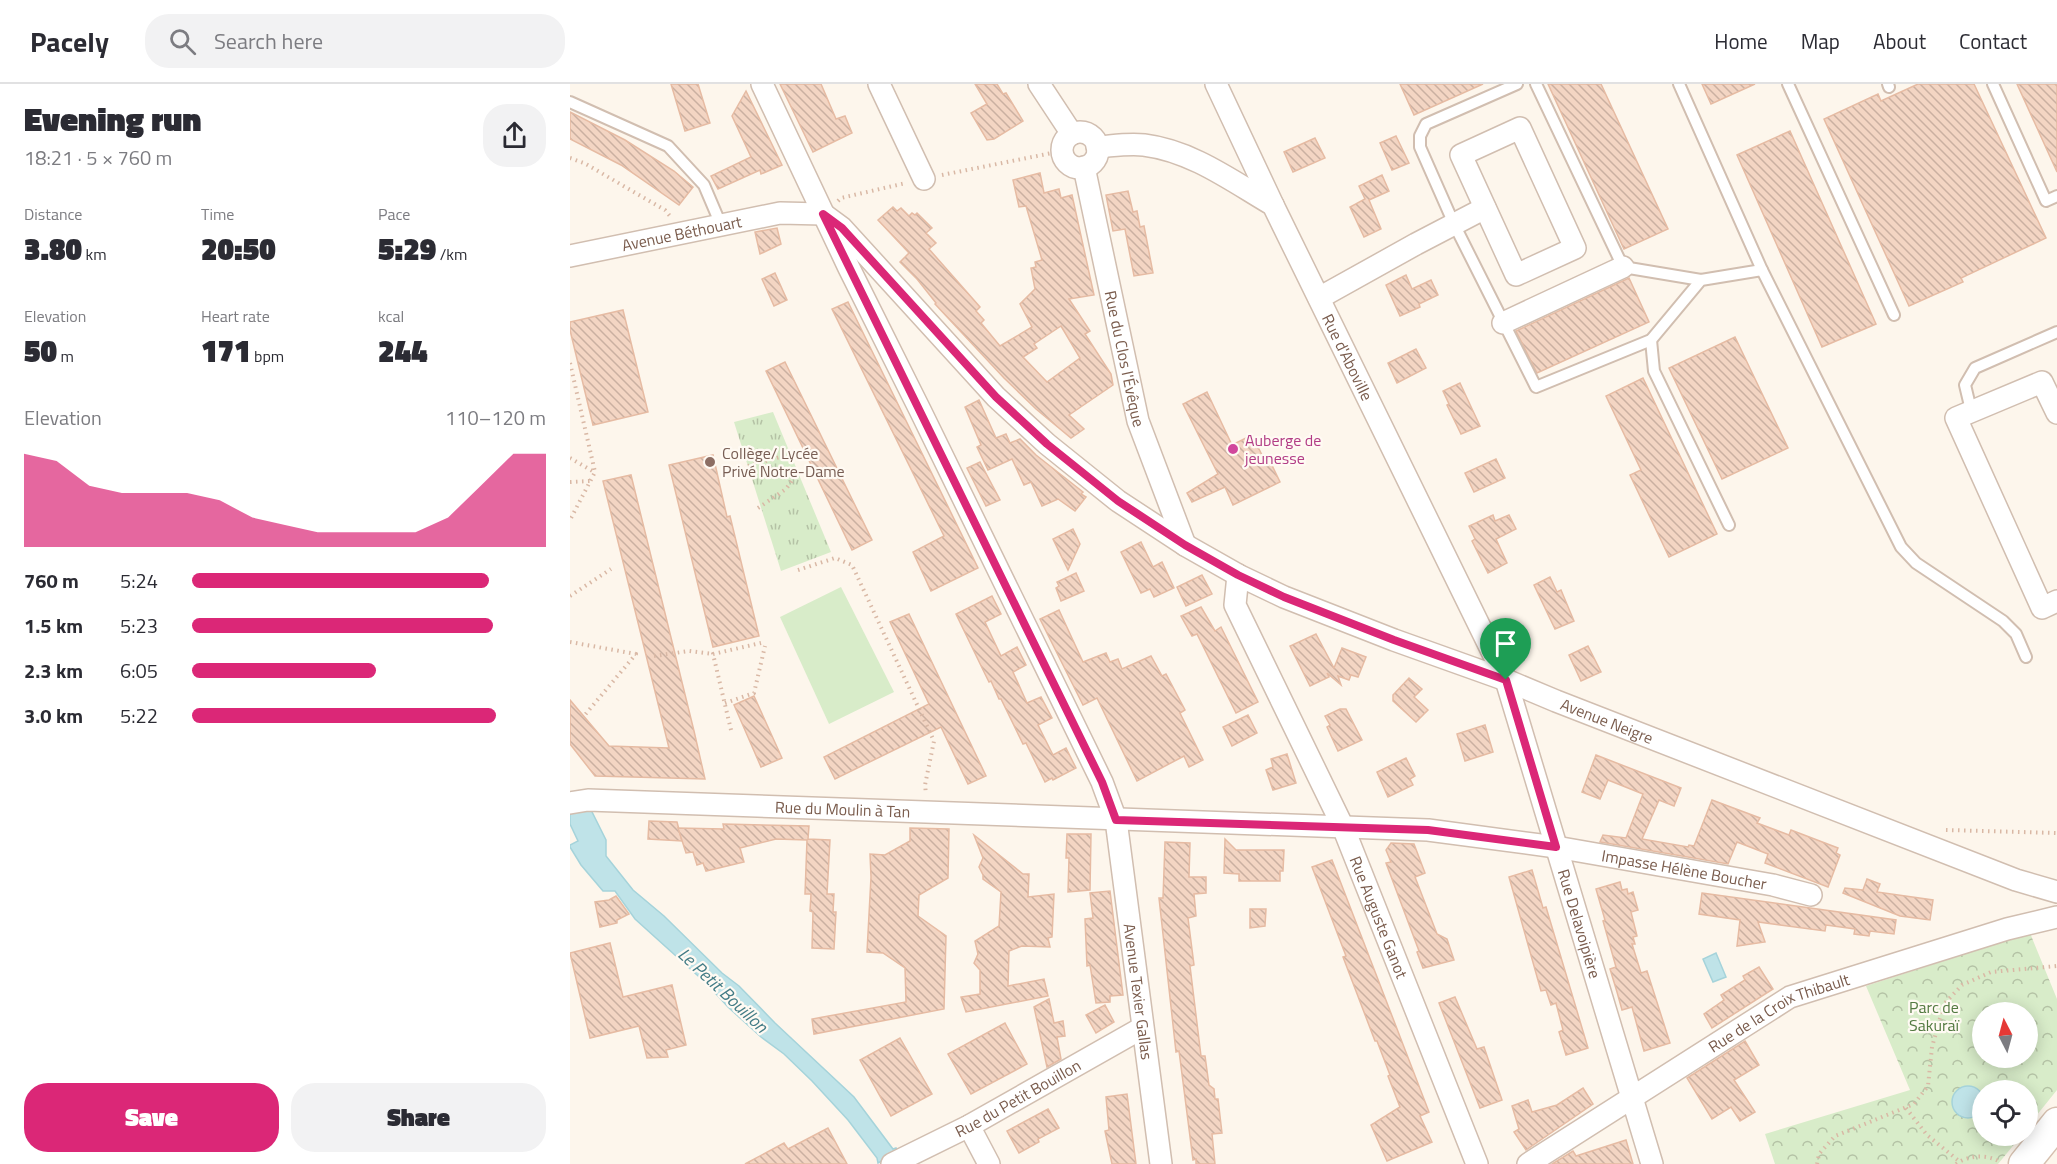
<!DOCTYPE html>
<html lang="en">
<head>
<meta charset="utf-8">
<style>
	body { margin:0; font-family:"Titillium Web",sans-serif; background:#f2f2f3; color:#2b2b33; height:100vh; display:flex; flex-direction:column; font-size:22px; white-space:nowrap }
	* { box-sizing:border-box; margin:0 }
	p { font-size:20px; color:#7c7c81 }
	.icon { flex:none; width:33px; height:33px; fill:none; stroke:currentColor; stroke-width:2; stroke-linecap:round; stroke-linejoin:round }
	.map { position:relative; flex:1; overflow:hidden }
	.drawer { display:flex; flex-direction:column; background:#fff; width:570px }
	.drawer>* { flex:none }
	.needle { width:39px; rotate:354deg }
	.fabs { position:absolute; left:1402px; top:918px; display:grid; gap:12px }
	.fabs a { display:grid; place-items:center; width:66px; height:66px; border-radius:50%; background:#fff; box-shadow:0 3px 15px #0003; font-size:30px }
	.pin { position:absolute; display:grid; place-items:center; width:51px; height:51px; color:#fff; margin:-62px -26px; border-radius:50% 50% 50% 0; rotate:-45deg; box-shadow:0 0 6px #0007 }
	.pin .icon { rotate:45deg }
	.round { display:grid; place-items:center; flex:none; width:63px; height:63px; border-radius:24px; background:#f2f2f3 }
	.overview { display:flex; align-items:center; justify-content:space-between; height:102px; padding:0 24px }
	h1 { font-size:33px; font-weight:800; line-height:45px }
	.figures { display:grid; grid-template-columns:repeat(3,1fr); gap:9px; height:102px; padding:6px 24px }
	.figures div { display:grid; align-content:center }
	.figures b { font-size:30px; font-weight:800 }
	.figures small { font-size:16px; font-weight:400 }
	.figures p { font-size:16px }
	.chart { height:168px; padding:12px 24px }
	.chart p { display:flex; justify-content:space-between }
	.chart svg { width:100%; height:108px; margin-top:6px; fill:#db2777; opacity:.7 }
	.primary-button { display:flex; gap:12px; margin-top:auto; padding:12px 24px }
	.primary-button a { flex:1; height:69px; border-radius:24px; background:#db2777; color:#fff; font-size:24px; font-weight:800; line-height:69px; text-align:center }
	.primary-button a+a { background:#f2f2f3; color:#2b2b33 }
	ul { padding:0 24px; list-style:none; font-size:20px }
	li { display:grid; grid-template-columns:96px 72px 1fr; align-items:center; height:45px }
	li i { height:15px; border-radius:8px; background:#db2777 }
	header { display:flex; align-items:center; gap:36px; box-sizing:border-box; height:84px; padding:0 30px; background:#fff; border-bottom:2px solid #e1e1e2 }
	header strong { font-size:28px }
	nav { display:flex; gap:33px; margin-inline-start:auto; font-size:21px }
	.search { width:420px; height:54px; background:#f2f2f3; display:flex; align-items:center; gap:15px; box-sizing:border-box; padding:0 21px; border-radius:24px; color:#7c7c81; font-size:22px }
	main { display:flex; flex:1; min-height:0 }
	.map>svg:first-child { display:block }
	.grass { fill:url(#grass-tufts) }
	.park { fill:url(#park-crowns); fill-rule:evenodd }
	.pitch { fill:#d8ecc9 }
	.water { fill:#bfe3e8; stroke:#a5d3da; stroke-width:1.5 }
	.building { fill:url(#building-back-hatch); stroke:#e6bba3; stroke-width:1.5; fill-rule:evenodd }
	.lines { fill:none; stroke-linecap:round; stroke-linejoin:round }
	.lane-casing { stroke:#d1beb0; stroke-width:14 }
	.street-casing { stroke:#d1beb0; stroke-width:24 }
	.secondary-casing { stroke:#d6c0b0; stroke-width:33 }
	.path { stroke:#d9b8a5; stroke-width:4; stroke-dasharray:1.5 4.5; stroke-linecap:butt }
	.lane { stroke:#fff; stroke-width:10 }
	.street { stroke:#fff; stroke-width:21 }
	.secondary { stroke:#fff; stroke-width:30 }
	.route-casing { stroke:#fff; stroke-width:12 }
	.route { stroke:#db2777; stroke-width:8 }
	.hotel-dot { fill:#d1479c; stroke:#fffaf3; stroke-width:2 }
	.education-dot { fill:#8d6e63; stroke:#fffaf3; stroke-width:2 }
	.labels { text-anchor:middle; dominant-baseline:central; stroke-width:4.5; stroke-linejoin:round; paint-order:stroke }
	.street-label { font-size:16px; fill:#7a5c4d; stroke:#fffaf3 }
	.hotel-label { font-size:16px; fill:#b23c85; stroke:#fffaf3; text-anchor:start }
	.education-label { font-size:16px; fill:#785e54; stroke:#fffaf3; text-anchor:start }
	.park-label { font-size:16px; fill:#537a41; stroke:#fffaf3 }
	.water-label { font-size:18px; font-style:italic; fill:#437c86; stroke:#fffaf3 }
</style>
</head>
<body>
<header>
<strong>Pacely</strong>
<div class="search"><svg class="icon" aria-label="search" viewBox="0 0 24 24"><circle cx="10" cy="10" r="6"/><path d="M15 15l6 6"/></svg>Search here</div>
<nav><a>Home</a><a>Map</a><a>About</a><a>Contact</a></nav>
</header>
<main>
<section class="drawer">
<div class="overview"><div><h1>Evening run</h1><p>18:21 · 5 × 760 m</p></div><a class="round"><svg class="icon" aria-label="share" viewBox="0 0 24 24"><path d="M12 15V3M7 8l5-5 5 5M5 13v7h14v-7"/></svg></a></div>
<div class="figures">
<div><p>Distance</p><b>3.80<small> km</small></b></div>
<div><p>Time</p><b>20:50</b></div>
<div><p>Pace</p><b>5:29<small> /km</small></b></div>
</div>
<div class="figures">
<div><p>Elevation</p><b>50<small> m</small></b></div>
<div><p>Heart rate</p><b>171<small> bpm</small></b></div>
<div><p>kcal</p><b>244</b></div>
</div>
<div class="chart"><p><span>Elevation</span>110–120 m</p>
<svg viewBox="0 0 160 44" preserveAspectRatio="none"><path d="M0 44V6L10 9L20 19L30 22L40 22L50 22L60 25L70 32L80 35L90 38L100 38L110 38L120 38L130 32L140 19L150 6L160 6V44z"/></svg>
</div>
<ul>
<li><b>760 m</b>5:24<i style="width:84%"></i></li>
<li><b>1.5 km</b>5:23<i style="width:85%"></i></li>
<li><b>2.3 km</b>6:05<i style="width:52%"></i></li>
<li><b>3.0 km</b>5:22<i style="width:86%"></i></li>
</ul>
<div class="primary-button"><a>Save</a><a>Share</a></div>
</section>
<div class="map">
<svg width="1487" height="1080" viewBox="0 0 1487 1080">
	<defs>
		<pattern id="grass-tufts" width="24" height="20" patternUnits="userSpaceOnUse" patternTransform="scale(1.5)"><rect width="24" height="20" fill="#d8ecc9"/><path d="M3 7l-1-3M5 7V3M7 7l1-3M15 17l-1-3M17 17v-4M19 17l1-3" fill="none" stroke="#b4c2a5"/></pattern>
		<pattern id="park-crowns" width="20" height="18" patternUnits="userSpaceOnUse" patternTransform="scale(1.5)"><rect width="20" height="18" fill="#d8ecc9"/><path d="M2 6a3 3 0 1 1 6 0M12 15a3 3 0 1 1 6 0" fill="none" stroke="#b4c2a5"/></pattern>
		<pattern id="building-back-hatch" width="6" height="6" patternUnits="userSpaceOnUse" patternTransform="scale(1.5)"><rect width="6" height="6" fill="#f3d5c3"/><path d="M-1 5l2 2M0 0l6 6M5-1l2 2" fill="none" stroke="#cab0a1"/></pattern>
	</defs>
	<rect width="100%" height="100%" fill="#fdf6ec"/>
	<!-- grass -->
	<path class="grass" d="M203,328L261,468L211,487L164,338Z"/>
	<!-- park -->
	<path class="park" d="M1460,849L1487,915V1006L1458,1042V1006H1413V1052H1451L1428,1080H1205L1195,1050L1340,1006L1296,902ZM1413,928H1458V974H1413Z"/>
	<!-- pitch -->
	<path class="pitch" d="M271,503L324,608L259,640L210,533Z"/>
	<!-- water -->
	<g class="water">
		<path d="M0,722L21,726L36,756V772L63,806L94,832L152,889L169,902L205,939L284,1013L323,1065L326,1064L328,1068L308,1079L307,1074L278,1036L242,997L214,970L191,953L158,923L137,900L65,835L45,807H33L11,781L0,763V761L8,757L0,740Z"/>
		<path d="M1146,869L1156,893L1143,898L1133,875Z"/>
		<circle cx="1398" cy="1018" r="16"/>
	</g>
	<!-- building -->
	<g class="building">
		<path d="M101,0H128L140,39L115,47Z"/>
		<path d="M210,0H251L266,35L275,32L282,49L243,68Z"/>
		<path d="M405,0H427L433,10L436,9L453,37L424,55L417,56L401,29L417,20Z"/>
		<path d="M830,0H913L844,31Z"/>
		<path d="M978,0H1031L1098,145L1054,165Z"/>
		<path d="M1132,0H1185L1141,20Z"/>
		<path d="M1348,0H1404L1476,154L1391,194L1393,198L1339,222L1254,35L1308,10L1311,17Z"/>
		<path d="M1447,0H1487V88Z"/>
		<path d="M176,7L212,81L191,90L190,86L148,105L141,92L181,73L162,32Z"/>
		<path d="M0,28L55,56L104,87L123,103L109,121L51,81L0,55Z"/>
		<path d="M1220,47L1306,240L1252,263L1167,71Z"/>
		<path d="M826,52L839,79L822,86L810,59Z"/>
		<path d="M745,54L755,74L723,88L714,68Z"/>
		<path d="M470,89L474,109L489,105L491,114L502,111L524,211L499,215L520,247L515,250L541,290L543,301L499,331L514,345L501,354L466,325L434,294L365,220L366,219L347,195L330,178L339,169L308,136L323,123L327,127L331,124L339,132L342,129L345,131L347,129L362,144L356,149L366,159L359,165L410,223L406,227L414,236L411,239L430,262L462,243L450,220L465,205L461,184L466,183L465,178L472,176L456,122L449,123L443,96ZM491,242L510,274L477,298L453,273L467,264L464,260Z"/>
		<path d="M812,91L819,107L799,116L811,145L794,153L780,123L795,115L789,102Z"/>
		<path d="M558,107L563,128L567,127L570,143L574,142L583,189L564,192L555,145L543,147L536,111Z"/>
		<path d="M207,144L211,160L190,170L185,148Z"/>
		<path d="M205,189L217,216L204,222L192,195Z"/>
		<path d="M836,191L842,205L861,196L868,211L849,220L850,223L830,232L816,201Z"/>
		<path d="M1059,194L1079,238L967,289L946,247Z"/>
		<path d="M278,218L408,484L361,507L343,468L374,452L262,225Z"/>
		<path d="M53,226L78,328L23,341L0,246V238Z"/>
		<path d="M1165,253L1218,364L1152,395L1099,284Z"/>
		<path d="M846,265L856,284L827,299L818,279Z"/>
		<path d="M215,278L302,456L282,466L196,287Z"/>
		<path d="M1073,294L1147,450L1099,473L1060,391L1071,386L1036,312Z"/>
		<path d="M890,299L910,342L891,350L877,321L879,320L873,307Z"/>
		<path d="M637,308L662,361L682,351L694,375L698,373L710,398L663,421L655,403L622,418L617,409L648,390L613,320Z"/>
		<path d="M409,316L426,354L436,350L440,359L450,355L466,371L513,408L511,410L516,413L505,427L488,415L472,422L461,398L454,401L442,375L418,386L407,363L411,361L395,323Z"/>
		<path d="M143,371L157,433L160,432L189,552L143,563L99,381Z"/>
		<path d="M926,375L935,394L904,408L895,389Z"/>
		<path d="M410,378L430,416L416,422L397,384Z"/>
		<path d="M61,391L124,647L135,695L25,692L0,660V616L39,662L99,664L33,397Z"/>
		<path d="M923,431L925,437L939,431L946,445L926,455L937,479L918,489L902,457L905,455L899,442Z"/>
		<path d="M503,445L510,460L498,486L483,455Z"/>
		<path d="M571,458L583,483L592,478L604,504L584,513L580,505L571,509L551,468Z"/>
		<path d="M506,489L514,507L491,517L486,504L489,502L487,498Z"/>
		<path d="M632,491L642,510L616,522L607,503Z"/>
		<path d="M980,493L987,508L991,506L1004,537L985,545L964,501Z"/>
		<path d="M422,512L431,530L415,538L431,572L447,563L456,581L443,588L457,619L471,613L482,634L468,641L483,671L496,664L506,684L483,696L482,694L475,698L456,659L453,660L431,615H429L421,597L419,598L415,590L386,530Z"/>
		<path d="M631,523L645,547L651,543L688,618L666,629L627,550L622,552L611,532Z"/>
		<path d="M489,526L513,578L536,569L540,578L548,575L552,585L581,572L592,592L596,590L615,626L610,629L633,676L619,683L614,672L567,697L527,614L513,621L470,535Z"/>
		<path d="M339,530L416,692L398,700L371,643L265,695L254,673L359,620L320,538Z"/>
		<path d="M746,550L764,584L772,564L796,573L788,593L781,591L779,596L768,592L771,601L757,589L759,593L740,602L720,562Z"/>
		<path d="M1018,562L1031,588L1011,597L999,571Z"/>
		<path d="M839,594L852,605L844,613L858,626L846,638L823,617V611Z"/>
		<path d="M184,612L212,674L191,683L164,621Z"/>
		<path d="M770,625H776L792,656L768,667L757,643L760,641L755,632Z"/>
		<path d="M678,631L687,649L662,662L653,643Z"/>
		<path d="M915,641L923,668L895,677L887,650Z"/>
		<path d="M717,670L726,699L703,706L696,686L703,683L701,675Z"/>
		<path d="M1026,671L1111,704L1104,722L1089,716L1072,755L1118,763L1119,761L1124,762L1142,716L1190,734L1187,739L1219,751L1221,746L1268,764L1266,769L1270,771L1258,803L1195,779L1198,770L1167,758L1158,780L1030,758L1033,751L1056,754L1073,710L1038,696L1030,715L1012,708Z"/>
		<path d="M836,674L845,692L840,695L843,701L818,713L807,688Z"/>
		<path d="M79,737L107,738L112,757L78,755Z"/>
		<path d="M153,740L239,742L238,755L260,756L257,810H264L263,828H266L264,865L242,864L243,828L240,827L241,810H235L237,756L206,755L170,764L174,778L136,787L133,779L127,781L123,768L116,769L108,744L154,745Z"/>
		<path d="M340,744L379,745L378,794L349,811L348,832L376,852L374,925L244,950L242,935L336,918L335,884L313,869L297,868L301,793L300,770L315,771L340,757Z"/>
		<path d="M497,750H521L520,806L498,808L499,774H496Z"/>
		<path d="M404,751L453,790H459L458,813L484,810L482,853L478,854L480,863L452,862L439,867L438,902L474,895L478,912L396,928L391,913L410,910V886L404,879L408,870L405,857L429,842L431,808L413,795V791L409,783L413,774Z"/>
		<path d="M655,755L666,766H714L713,787H710V797H669V790L654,789Z"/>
		<path d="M595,758L620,759L619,793H636V809L624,810L626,832L618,834L624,881L620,882L631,972H635L639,1001L644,1005L645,1015H648L652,1049L642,1050L645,1080H626V1075L623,1076L609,967L606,968L589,814H593Z"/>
		<path d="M821,759L844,760L855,789L845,793L867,850L877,855L884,876L853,884L847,868L849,867L816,779L821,778L816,766Z"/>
		<path d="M762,776L859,1028L850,1032L862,1058L817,1077L801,1041L830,1023L818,992L820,991L807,957H805L773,873L776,872L742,783Z"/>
		<path d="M962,786L973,824L976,823L1018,964L996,971L989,948L993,946L986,919L981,921L976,906L971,907L939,793Z"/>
		<path d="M1297,795L1310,800L1307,808L1363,816L1360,836L1330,832L1273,809L1275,804L1293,806Z"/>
		<path d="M1050,798L1052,806L1057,805L1058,810L1063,808L1068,826L1061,828L1067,852L1063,853L1065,860H1062L1071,889L1077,887L1100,959L1074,967L1062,923L1052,926L1047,908L1040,885L1046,883L1033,837L1035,836L1026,805Z"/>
		<path d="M540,807L553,911L540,912V918L526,919L520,881L517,882L515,835L523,834L520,809Z"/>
		<path d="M1132,809L1326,836L1324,850L1300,847L1299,852L1284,850L1285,845L1256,841L1255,847L1188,838L1195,858L1167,862L1170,836L1129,830Z"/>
		<path d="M46,812L59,830L47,836V839L30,843L25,818L39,816Z"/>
		<path d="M680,825H696L695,842L680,844Z"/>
		<path d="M40,859L53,913L102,901L116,961L96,966L98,973L77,974L69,942L20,954L0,869Z"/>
		<path d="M1189,883L1203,905L1142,944L1134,930L1154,916L1151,911L1175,896L1173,892Z"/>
		<path d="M885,913L907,965L914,963L932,1016L910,1024L869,919Z"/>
		<path d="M479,915L484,939L493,937L495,952L487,953L491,975L477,983L464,923Z"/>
		<path d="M535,921L544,938L526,949L516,931Z"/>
		<path d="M435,939L457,980L401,1010L378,970Z"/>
		<path d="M330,954L362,1010L321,1032L290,976Z"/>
		<path d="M1175,957L1189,981L1164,996L1185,1028L1170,1037L1161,1023L1142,1035L1117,994Z"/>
		<path d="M1013,1004L1023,1020L956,1066L944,1048L949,1045L942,1022L958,1016L962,1028L987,1021Z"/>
		<path d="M557,1010L566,1080H542L535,1047L539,1046L536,1013Z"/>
		<path d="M478,1025L489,1044L468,1055L469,1058L449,1069L437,1047Z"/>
		<path d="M258,1044L277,1080H175L214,1059L218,1065Z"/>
		<path d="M1056,1056L1063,1080H982L1003,1067L1006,1072Z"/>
	</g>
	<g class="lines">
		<!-- lane casing -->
		<g class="lane-casing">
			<g id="lane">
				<path d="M947,0L856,40L850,52V63L884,140L966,303L1081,256L1131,196L1192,186"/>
				<path d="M966,0L1053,183L1131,196"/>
				<path d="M1109,0L1192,186L1331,463L1346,479L1433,537L1446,550L1456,573"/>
				<path d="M1218,0L1324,231"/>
				<path d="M1318,0L1319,3"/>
				<path d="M1423,0L1476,117L1487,112"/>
				<path d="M0,18L98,62L134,101L151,141"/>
				<path d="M1081,256L1084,287L1159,441"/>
				<path d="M1401,326L1395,301L1405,284L1487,248"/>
			</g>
		</g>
		<!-- street casing -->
		<g class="street-casing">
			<g id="street">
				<path id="s1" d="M192,0L279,184L350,326L532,698L546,736L591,1080"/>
				<path d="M309,0L354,95"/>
				<path d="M469,0L502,50"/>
				<path d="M646,0L703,121"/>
				<path d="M950,44L1005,164L946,191L891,71Z"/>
				<circle cx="510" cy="66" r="18"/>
				<path id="s2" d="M527,63C542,62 559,59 574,61C622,67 662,97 703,121L936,596L1082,1080"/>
				<path id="s3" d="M514,83L568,337L615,461"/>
				<path id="s4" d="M0,172L210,129L253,130L272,144L426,313L477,360L548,417L615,461L668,491L714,513L824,556L936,596L986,617L1446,796L1487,808"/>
				<path d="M749,214L846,160L915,124"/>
				<path d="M933,239L1053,183"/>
				<path d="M1487,329L1472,298L1386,334L1472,524L1487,517"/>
				<path id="s5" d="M668,491L665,521L773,743L907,1080"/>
				<path id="s6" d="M0,719L18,716L858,746L986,763L1203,801L1241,811"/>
				<path d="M399,1042L419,1080"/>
				<path id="s7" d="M322,1080L399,1042L572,944"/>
				<path id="s8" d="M958,1080L1220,913L1437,845L1487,833"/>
			</g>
		</g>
		<!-- secondary casing -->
		<g class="secondary-casing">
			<path id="secondary" d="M1454,1080L1487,1039"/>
		</g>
		<!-- path -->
		<g class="path">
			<path d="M0,74L14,79L95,126L100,132"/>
			<path d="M372,91L492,67"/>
			<path d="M268,117L271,114L336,99"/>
			<path d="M0,279L25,388L0,436"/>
			<path d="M0,374L24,388"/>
			<path d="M178,382L221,370"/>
			<path d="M0,398L20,397"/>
			<path d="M188,424L216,405L228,388"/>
			<path d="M228,486L265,474L282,481L364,657L355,701L356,710"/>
			<path d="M0,512L41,485"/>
			<path d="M0,558L66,570L14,632"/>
			<path d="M84,572L119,567L143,570"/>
			<path d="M155,619L184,609L195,562"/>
			<path d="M161,646L143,570L191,559"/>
			<path d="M1376,746L1487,749"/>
			<path d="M1336,1024L1357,1051L1389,1077"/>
			<path d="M1247,1080L1249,1070L1265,1052L1344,1020L1358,1002L1362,963L1374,920L1392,901L1421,888L1487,882"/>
			<path d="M1386,1080C1398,1071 1418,1070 1430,1078"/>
		</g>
		<!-- lane -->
		<use href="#lane" class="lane"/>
		<!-- street -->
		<use href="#street" class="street"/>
		<!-- secondary -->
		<use href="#secondary" class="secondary"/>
	</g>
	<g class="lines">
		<!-- route casing -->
		<g class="route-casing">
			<path id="route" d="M253,130L272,144L426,313L477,360L548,417L615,461L668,491L714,513L824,556L936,596L986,763L858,746L546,736L532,698Z"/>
		</g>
		<!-- route -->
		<use href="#route" class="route"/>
	</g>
	<!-- markers -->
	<circle class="hotel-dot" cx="663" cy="365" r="6"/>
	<circle class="education-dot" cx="140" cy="378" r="6"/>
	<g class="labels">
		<!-- street labels -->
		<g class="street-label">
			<text stroke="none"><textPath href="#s4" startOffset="114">Avenue Béthouart</textPath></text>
			<text stroke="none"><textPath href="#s2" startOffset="360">Rue d'Aboville</textPath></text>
			<text stroke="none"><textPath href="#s3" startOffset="196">Rue du Clos l'Évêque</textPath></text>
			<text stroke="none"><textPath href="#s4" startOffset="1208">Avenue Neigre</textPath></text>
			<text stroke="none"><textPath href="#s6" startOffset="273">Rue du Moulin à Tan</textPath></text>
			<text stroke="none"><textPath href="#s6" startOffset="1118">Impasse Hélène Boucher</textPath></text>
			<text stroke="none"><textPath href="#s5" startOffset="374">Rue Auguste Ganot</textPath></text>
			<text stroke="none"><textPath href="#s2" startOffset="974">Rue Delavoipière</textPath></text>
			<text stroke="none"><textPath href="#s1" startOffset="990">Avenue Texier Gallas</textPath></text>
			<text stroke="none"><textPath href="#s8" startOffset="294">Rue de la Croix Thibault</textPath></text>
			<text stroke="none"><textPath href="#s7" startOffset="142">Rue du Petit Bouillon</textPath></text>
		</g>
		<!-- hotel labels -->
		<g class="hotel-label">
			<text x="675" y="356">Auberge de<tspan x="675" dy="18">jeunesse</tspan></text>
		</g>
		<!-- education labels -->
		<g class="education-label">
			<text x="152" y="369">Collège/ Lycée<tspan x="152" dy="18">Privé Notre-Dame</tspan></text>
		</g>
		<!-- park labels -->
		<g class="park-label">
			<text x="1364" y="923">Parc de<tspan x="1364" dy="18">Sakuraï</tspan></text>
		</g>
		<!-- water labels -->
		<g class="water-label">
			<text transform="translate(153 906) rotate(43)">Le Petit Bouillon</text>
		</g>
	</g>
</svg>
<div class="fabs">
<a><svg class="needle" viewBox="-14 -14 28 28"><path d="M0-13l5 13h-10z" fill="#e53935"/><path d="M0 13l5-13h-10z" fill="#7c7c81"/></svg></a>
<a><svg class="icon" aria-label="locate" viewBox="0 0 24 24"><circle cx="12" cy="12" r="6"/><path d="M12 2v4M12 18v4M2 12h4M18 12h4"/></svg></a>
</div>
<div class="pin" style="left:936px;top:596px;background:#1e9e55"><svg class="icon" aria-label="arrive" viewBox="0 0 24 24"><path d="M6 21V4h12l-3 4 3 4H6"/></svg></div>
</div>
</main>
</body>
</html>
